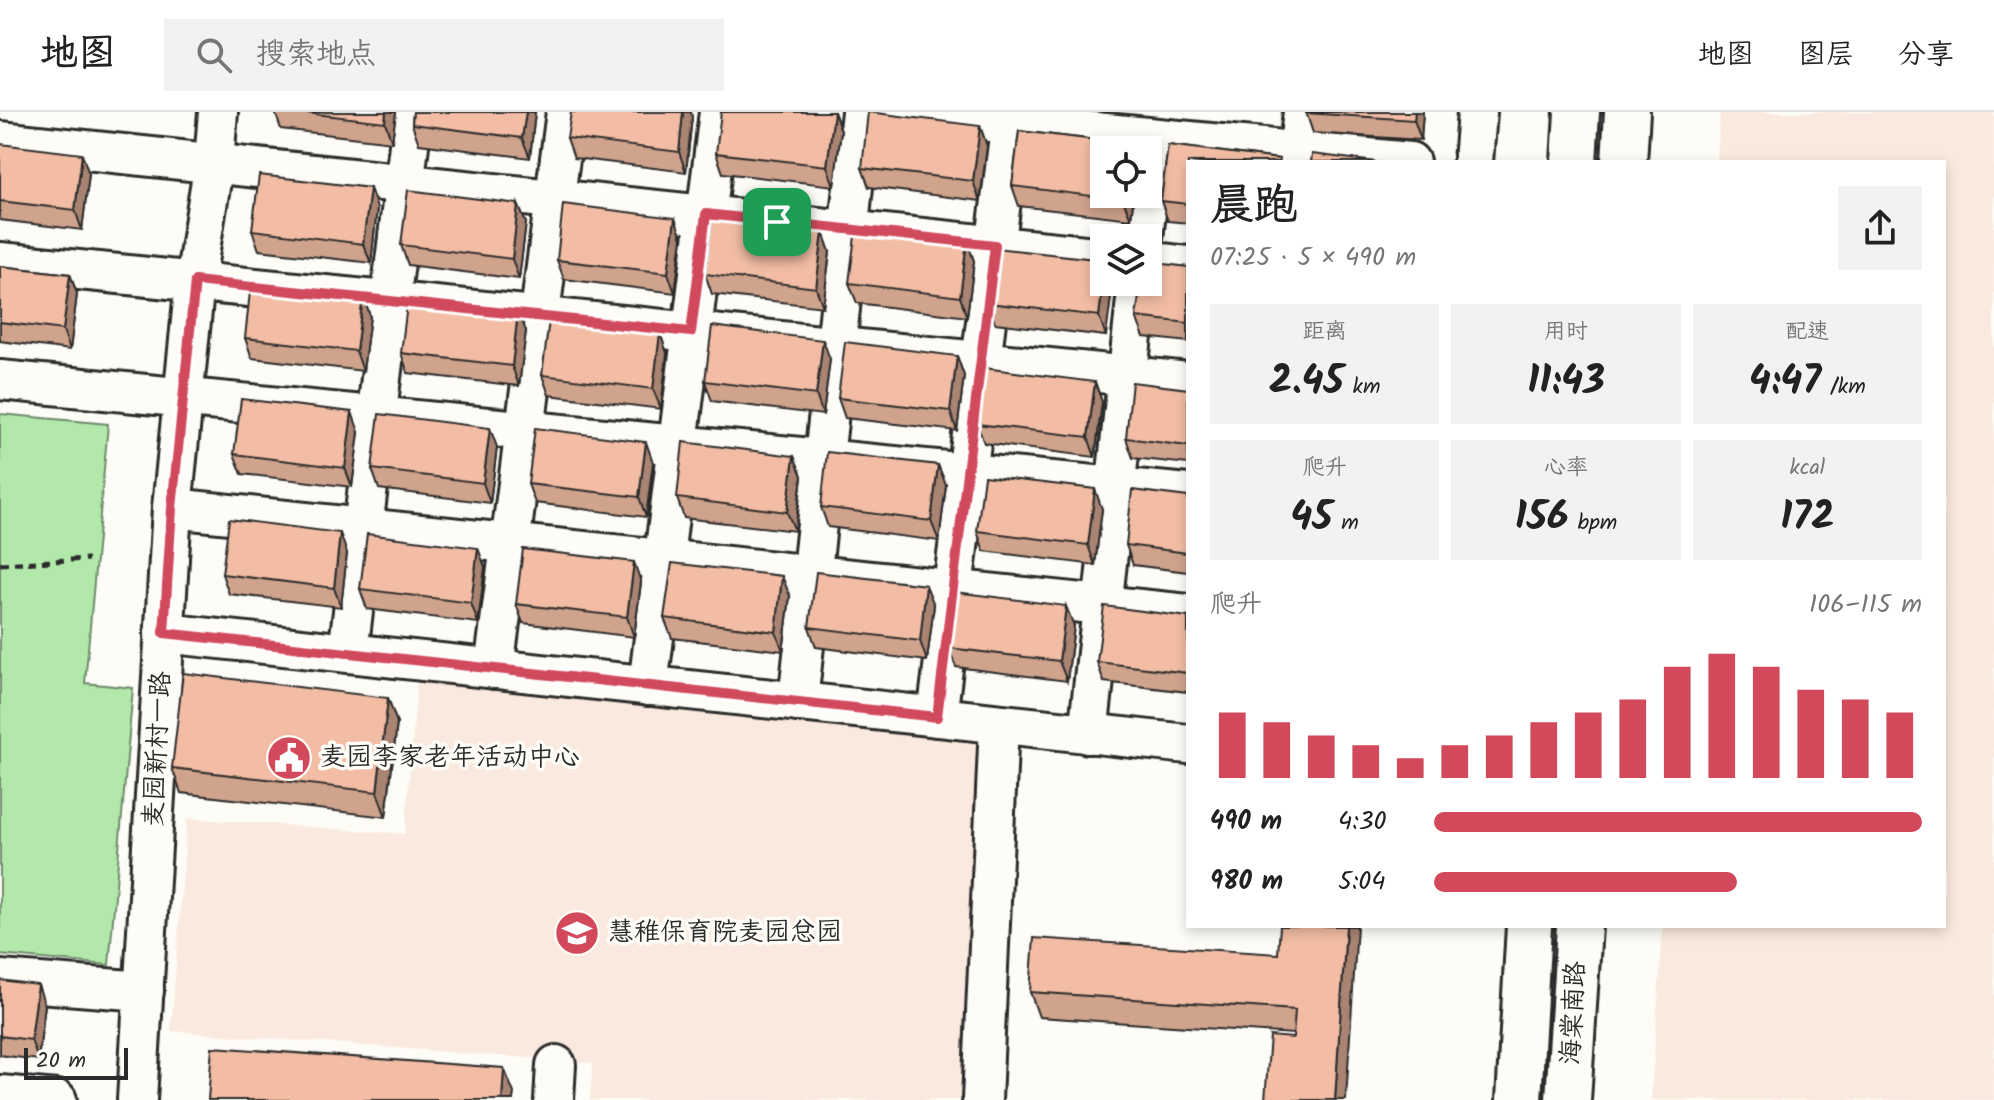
<!DOCTYPE html>
<html lang="zh">
<head>
<meta charset="utf-8">
<style>
	body { margin:0; font-family:Kalam,"LXGW WenKai TC",sans-serif; background:#f2f2f2; color:#222; height:100vh; display:flex; flex-direction:column; font-size:30px; white-space:nowrap }
	* { box-sizing:border-box; margin:0 }
	p { font-size:26px; color:#767676 }
	.icon { flex:none; width:44px; height:44px; fill:none; stroke:currentColor; stroke-width:2; stroke-linecap:round; stroke-linejoin:round }
	.map { position:relative; flex:1; overflow:hidden }
	.details { position:absolute; left:1186px; top:48px; width:760px; height:768px; display:flex; flex-direction:column; background:#fff; border-radius:0px; box-shadow:0 4px 12px #0003 }
	.details>* { flex:none }
	.buttons { position:absolute; left:1090px; top:24px; display:grid; gap:16px }
	.buttons a { display:grid; place-items:center; width:72px; height:72px; border-radius:0px; background:#fff; box-shadow:0 4px 12px #0003; font-size:40px }
	.scale { position:absolute; left:24px; bottom:20px; width:104px; box-sizing:border-box; padding-left:8px; border:4px solid #2b2b2b; border-top:0; font-size:22px; line-height:28px; white-space:nowrap; color:#2b2b2b; -webkit-text-stroke:6px #fdfcf7; paint-order:stroke }
	.pin { position:absolute; display:grid; place-items:center; width:68px; height:68px; color:#fff; margin:-34px; border-radius:16px; box-shadow:0 4px 12px #0006 }
	.round { display:grid; place-items:center; flex:none; width:84px; height:84px; border-radius:0px; background:#f2f2f2 }
	.head { display:flex; align-items:center; justify-content:space-between; height:136px; padding:0 24px }
	h1 { font-size:44px; font-weight:600; line-height:60px }
	.stats { display:grid; grid-template-columns:repeat(3,1fr); gap:12px; height:136px; padding:8px 24px }
	.stats div { display:grid; align-content:center; border-radius:0px; background:#f2f2f2; text-align:center }
	.stats b { font-size:40px; font-weight:600 }
	.stats small { font-size:22px; font-weight:400 }
	.stats p { font-size:22px }
	.chart { height:224px; padding:16px 24px }
	.chart p { display:flex; justify-content:space-between }
	.chart svg { width:100%; height:144px; margin-top:8px; stroke:#d1495b; stroke-width:6 }
	ul { padding:0 24px; list-style:none; font-size:26px }
	li { display:grid; grid-template-columns:128px 96px 1fr; align-items:center; height:60px }
	li i { height:20px; border-radius:10px; background:#d1495b }
	header { display:flex; align-items:center; gap:48px; box-sizing:border-box; height:112px; padding:0 40px; background:#fff; border-bottom:2px solid #e0e0e0 }
	header strong { font-size:38px }
	nav { display:flex; gap:44px; margin-inline-start:auto; font-size:28px }
	.search { width:560px; height:72px; background:#f2f2f2; display:flex; align-items:center; gap:20px; box-sizing:border-box; padding:0 28px; border-radius:0px; color:#767676; font-size:30px }
	.map>svg:first-child { display:block }
	.built { fill:#fae9de }
	.green { fill:#b2e9ab; stroke:#6e8a6b; stroke-width:2 }
	.lines { fill:none; stroke-linecap:round; stroke-linejoin:round }
	.minor-casing { stroke:#2b2b2b; stroke-width:44 }
	.major-casing { stroke:#2b2b2b; stroke-width:50 }
	.path { stroke:#2b2b2b; stroke-width:5; stroke-dasharray:8 6; stroke-linecap:butt }
	.minor { stroke:#fdfcf7; stroke-width:38 }
	.major { stroke:#fdfcf7; stroke-width:44 }
	.wall { fill:#d0a38d; stroke:#2b2b2b; stroke-width:2 }
	.shaded-wall { fill:#a98473; stroke:#2b2b2b; stroke-width:2 }
	.building { fill:#f2bda4; stroke:#2b2b2b; stroke-width:2 }
	.route-casing { stroke:#fff; stroke-width:16 }
	.route { stroke:#d1495b; stroke-width:10 }
	.labels { text-anchor:middle; dominant-baseline:central; stroke-width:7; stroke-linejoin:round; paint-order:stroke }
	.street-label { font-size:26px; fill:#2b2b2b; stroke:#fdfcf7 }
	.poi-label { font-size:26px; fill:#2b2b2b; stroke:#fdfcf7; text-anchor:start }
</style>
</head>
<body>
<header>
<strong>地图</strong>
<div class="search"><svg class="icon" aria-label="search" viewBox="0 0 24 24"><circle cx="10" cy="10" r="6"/><path d="M15 15l6 6"/></svg>搜索地点</div>
<nav><a>地图</a><a>图层</a><a>分享</a></nav>
</header>
<div class="map">
<svg width="1994" height="988" viewBox="0 0 1994 988">
	<rect width="100%" height="100%" fill="#fdfcf7"/>
	<filter id="ink" filterUnits="userSpaceOnUse"><feTurbulence type="fractalNoise" baseFrequency=".0125" numOctaves="2"/><feDisplacementMap in="SourceGraphic" scale="16" xChannelSelector="R" yChannelSelector="G"/><feConvolveMatrix kernelMatrix="1 2 1 2 8 2 1 2 1" color-interpolation-filters="sRGB"/></filter>
	<g filter="url(#ink)">
		<!-- built -->
		<g class="built">
			<path d="M1720,0H1994V988H1651L1663,814H1944V50H1717Z"/>
			<path d="M417,569L992,613L963,988H590L593,951L171,919L187,706L405,722Z"/>
		</g>
		<!-- green -->
		<path class="green" d="M0,302L108,312L85,571L133,576L109,853L0,843Z"/>
		<g class="lines">
			<!-- minor casing -->
			<g class="minor-casing">
				<g id="minor">
					<path d="M886,0L1410,50"/>
					<path d="M0,29L1104,145"/>
					<path d="M1297,50L1303,0"/>
					<path d="M1473,50L1477,0"/>
					<path d="M1148,80L1154,26"/>
					<path d="M1143,126L1148,82"/>
					<path d="M1148,149L1188,154"/>
					<path d="M0,150L1188,270"/>
					<path d="M0,268L1188,382"/>
					<path d="M172,396L1188,502"/>
					<path d="M164,521L1188,632"/>
					<path d="M348,541L413,0"/>
					<path d="M494,557L566,0"/>
					<path d="M648,574L719,0"/>
					<path d="M798,590L861,0"/>
					<path d="M937,605L1012,0"/>
					<path d="M1088,622L1138,170"/>
					<path d="M0,868L144,879"/>
					<path d="M0,983L57,988"/>
					<path d="M137,988L172,396L195,169L214,50L218,0"/>
					<path d="M554,988L556,953"/>
					<path d="M982,988L999,612"/>
				</g>
			</g>
			<!-- major casing -->
			<g class="major-casing">
				<g id="major">
					<path d="M1574,50L1577,0"/>
					<path d="M1624,50L1627,0"/>
					<path d="M1519,988L1529,814"/>
					<path d="M1568,988L1579,814"/>
				</g>
			</g>
			<!-- path -->
			<path class="path" d="M0,452L88,447"/>
			<!-- minor -->
			<use href="#minor" class="minor"/>
			<!-- major -->
			<use href="#major" class="major"/>
		</g>
		<!-- wall -->
		<g class="wall">
			<path d="M275,0H396L392,30L281,17Z"/>
			<path d="M413,0H535L530,46L419,32L412,12Z"/>
			<path d="M834,0L841,19L834,74L723,61L716,41Z"/>
			<path d="M1306,0H1423L1421,28L1313,21Z"/>
			<path d="M692,5L686,60L574,46L567,26Z"/>
			<path d="M980,14L987,34L980,89L869,75L862,56Z"/>
			<path d="M1019,19L1130,32L1133,38H1104V82H1134L1131,107L1019,94L1012,74Z"/>
			<path d="M0,32L89,62L82,118L0,108Z"/>
			<path d="M1168,33L1279,47L1280,50H1188V111L1168,109L1161,89Z"/>
			<path d="M377,96L371,151L259,138L252,118Z"/>
			<path d="M526,111L519,167L408,153L401,133Z"/>
			<path d="M823,120L830,140L823,195L712,182L705,162Z"/>
			<path d="M682,126L675,181L564,167L557,148Z"/>
			<path d="M967,129L974,149L967,205L857,191L849,171Z"/>
			<path d="M1104,148L1106,224L995,211L988,191Z"/>
			<path d="M0,154L70,162L77,182L70,238L0,229Z"/>
			<path d="M1188,155V230L1144,225L1136,205Z"/>
			<path d="M363,184L370,204L363,259L252,246L245,226Z"/>
			<path d="M526,219L519,274L408,261L401,241Z"/>
			<path d="M660,221L667,241L661,297L549,283L542,263Z"/>
			<path d="M957,244L964,264L957,319L845,306L838,286Z"/>
			<path d="M830,247L823,303L712,289L705,269Z"/>
			<path d="M1095,270L1102,290L1095,345L984,331L977,312Z"/>
			<path d="M1188,277V352L1133,346L1126,326Z"/>
			<path d="M359,320L352,375L242,362L234,342Z"/>
			<path d="M497,335L490,391L379,377L372,357Z"/>
			<path d="M794,344L802,364L795,419L684,406L677,386Z"/>
			<path d="M653,350L646,405L535,391L528,372Z"/>
			<path d="M938,353L946,373L939,429L828,415L821,395Z"/>
			<path d="M1188,385V460L1133,453L1126,433Z"/>
			<path d="M1102,397L1095,453L984,439L977,419Z"/>
			<path d="M347,441L341,495L229,482L222,462Z"/>
			<path d="M485,455L478,511L367,497L360,477Z"/>
			<path d="M641,470L634,525L523,511L516,492Z"/>
			<path d="M790,484L783,539L672,526L664,506Z"/>
			<path d="M934,493L927,549L816,535L809,515Z"/>
			<path d="M1188,505V580L1104,570L1097,550Z"/>
			<path d="M1074,514L1067,569L956,555L949,536Z"/>
			<path d="M388,586L397,611L386,705L181,681L172,656Z"/>
			<path d="M1357,814L1293,922L1039,905L1030,880L1278,842Z"/>
			<path d="M0,868L45,893L38,948L0,943Z"/>
		</g>
		<!-- shaded-wall -->
		<g class="shaded-wall">
			<path d="M386,0H396L392,30L385,10Z"/>
			<path d="M526,0H535L530,46L522,26Z"/>
			<path d="M683,0H691L692,5L686,60L679,40Z"/>
			<path d="M834,0L841,19L834,74L827,54Z"/>
			<path d="M1415,0H1423L1421,28L1414,8Z"/>
			<path d="M980,14L987,34L980,89L973,69Z"/>
			<path d="M82,42L89,62L82,118L75,98Z"/>
			<path d="M370,76L377,96L371,151L363,132Z"/>
			<path d="M1124,82H1134L1131,107L1123,88Z"/>
			<path d="M518,92L526,111L519,167L512,147Z"/>
			<path d="M675,106L682,126L675,181L668,161Z"/>
			<path d="M823,120L830,140L823,195L816,176Z"/>
			<path d="M967,129L974,149L967,205L960,185Z"/>
			<path d="M70,162L77,182L70,238L63,218Z"/>
			<path d="M1104,163V170H1113L1106,224L1099,204Z"/>
			<path d="M363,184L370,204L363,259L356,239Z"/>
			<path d="M518,199L526,219L519,274L512,254Z"/>
			<path d="M660,221L667,241L661,297L653,277Z"/>
			<path d="M823,228L830,247L823,303L816,283Z"/>
			<path d="M957,244L964,264L957,319L950,299Z"/>
			<path d="M1095,270L1102,290L1095,345L1088,325Z"/>
			<path d="M352,300L359,320L352,375L345,356Z"/>
			<path d="M490,316L497,335L490,391L483,371Z"/>
			<path d="M646,330L653,350L646,405L639,385Z"/>
			<path d="M794,344L802,364L795,419L787,400Z"/>
			<path d="M938,353L946,373L939,429L931,409Z"/>
			<path d="M1095,377L1102,397L1095,453L1088,433Z"/>
			<path d="M340,421L347,441L341,495L334,476Z"/>
			<path d="M478,436L485,455L478,511L471,491Z"/>
			<path d="M634,450L641,470L634,525L627,505Z"/>
			<path d="M782,464L790,484L783,539L776,520Z"/>
			<path d="M926,473L934,493L927,549L920,529Z"/>
			<path d="M1066,494L1074,514L1067,569L1059,549Z"/>
			<path d="M388,586L397,611L386,705L377,680Z"/>
			<path d="M1346,814H1357L1346,988H1335Z"/>
			<path d="M38,873L45,893L38,948L31,928Z"/>
			<path d="M504,956L514,981L513,988H502Z"/>
		</g>
		<!-- building -->
		<g class="building">
			<path d="M297,0H386L385,10Z"/>
			<path d="M413,0H526L522,26L412,12Z"/>
			<path d="M571,0H683L679,40L567,26Z"/>
			<path d="M721,0H834L827,54L716,41Z"/>
			<path d="M868,0L980,14L973,69L862,56Z"/>
			<path d="M1306,0H1415L1414,8L1306,1Z"/>
			<path d="M1019,19L1130,32V38H1104V82H1124L1123,88L1012,74Z"/>
			<path d="M0,32L82,42L75,98L0,89Z"/>
			<path d="M1168,33L1279,47V50H1188V92L1161,89Z"/>
			<path d="M1312,42L1376,50H1311Z"/>
			<path d="M259,63L370,76L363,132L252,118Z"/>
			<path d="M408,78L518,92L512,147L401,133Z"/>
			<path d="M563,92L675,106L668,161L557,148Z"/>
			<path d="M712,106L823,120L816,176L705,162Z"/>
			<path d="M856,116L967,129L960,185L849,171Z"/>
			<path d="M995,136L1104,148V163L1099,204L988,191Z"/>
			<path d="M1148,150L1188,155V211L1136,205L1141,170H1148Z"/>
			<path d="M0,154L70,162L63,218L0,210Z"/>
			<path d="M251,170L363,184L356,239L245,226Z"/>
			<path d="M408,185L518,199L512,254L401,241Z"/>
			<path d="M549,208L660,221L653,277L542,263Z"/>
			<path d="M712,214L823,228L816,283L705,269Z"/>
			<path d="M845,230L957,244L950,299L838,286Z"/>
			<path d="M984,256L1095,270L1088,325L977,312Z"/>
			<path d="M1132,270L1188,277V334L1126,326Z"/>
			<path d="M241,287L352,300L345,356L234,342Z"/>
			<path d="M379,302L490,316L483,371L372,357Z"/>
			<path d="M535,316L646,330L639,385L528,372Z"/>
			<path d="M683,330L794,344L787,400L677,386Z"/>
			<path d="M827,340L938,353L931,409L821,395Z"/>
			<path d="M984,364L1095,377L1088,433L977,419Z"/>
			<path d="M1132,378L1188,385V441L1126,433Z"/>
			<path d="M229,407L340,421L334,476L222,462Z"/>
			<path d="M367,422L478,436L471,491L360,477Z"/>
			<path d="M523,437L634,450L627,505L516,492Z"/>
			<path d="M672,451L782,464L776,520L664,506Z"/>
			<path d="M816,460L926,473L920,529L809,515Z"/>
			<path d="M955,480L1066,494L1059,549L949,536Z"/>
			<path d="M1104,494L1188,505V561L1097,550Z"/>
			<path d="M183,561L388,586L377,680L172,656Z"/>
			<path d="M1280,814H1346L1335,988H1265L1270,924L1293,926L1295,898L1030,880L1034,826L1278,842Z"/>
			<path d="M0,868L38,873L31,928L0,924Z"/>
			<path d="M212,935L504,956L502,988H208Z"/>
		</g>
	</g>
	<g class="lines" filter="url(#ink)">
		<!-- route casing -->
		<g class="route-casing">
			<path id="route" d="M706,102L995,133L937,605L164,521L172,396L195,169L691,220Z"/>
		</g>
		<!-- route -->
		<use href="#route" class="route"/>
	</g>
	<!-- icons -->
	<defs>
		<g id="civic-disc" transform="scale(2.3)"><circle r="9.5" fill="#d1495b" stroke="#fdfcf7"/><path d="M-.6-6.5H3V-4.5H.6V-3L4-1V1h2V6H-6V1h2V-1L-.6-3ZM-1.2 2.5V6h2.4V2.5Z" fill="#fff"/></g>
		<g id="school-disc" transform="scale(2.3)"><circle r="9.5" fill="#d1495b" stroke="#fdfcf7"/><path d="M0-5L7-2L0 1L-7-2ZM-4 1L0 2.5L4 1V4Q0 6-4 4Z" fill="#fff"/></g>
	</defs>
	<g fill-rule="evenodd">
		<use href="#civic-disc" x="289" y="646"/>
		<use href="#school-disc" x="577" y="821"/>
	</g>
	<g class="labels">
		<!-- street labels -->
		<g class="street-label">
			<text transform="translate(158 637) rotate(-87)">麦园新村一路</text>
			<text transform="translate(1574 901) rotate(-87)">海棠南路</text>
		</g>
		<!-- poi labels -->
		<g class="poi-label">
			<text x="320" y="646">麦园李家老年活动中心</text>
			<text x="608" y="821">慧稚保育院麦园总园</text>
		</g>
	</g>
</svg>
<div class="buttons">
<a><svg class="icon" aria-label="locate" viewBox="0 0 24 24"><circle cx="12" cy="12" r="6"/><path d="M12 2v4M12 18v4M2 12h4M18 12h4"/></svg></a>
<a><svg class="icon" aria-label="layers" viewBox="0 0 24 24"><path d="M12 4l9 5-9 5-9-5zM3 14l9 5 9-5"/></svg></a>
</div>
<div class="scale">20 m</div>
<div class="pin" style="left:777px;top:110px;background:#1e9e55"><svg class="icon" aria-label="arrive" viewBox="0 0 24 24"><path d="M6 21V4h12l-3 4 3 4H6"/></svg></div>
<section class="details">
<div class="head"><div><h1>晨跑</h1><p>07:25 · 5 × 490 m</p></div><a class="round"><svg class="icon" aria-label="share" viewBox="0 0 24 24"><path d="M12 15V3M7 8l5-5 5 5M5 13v7h14v-7"/></svg></a></div>
<div class="stats">
<div><p>距离</p><b>2.45<small> km</small></b></div>
<div><p>用时</p><b>11:43</b></div>
<div><p>配速</p><b>4:47<small> /km</small></b></div>
</div>
<div class="stats">
<div><p>爬升</p><b>45<small> m</small></b></div>
<div><p>心率</p><b>156<small> bpm</small></b></div>
<div><p>kcal</p><b>172</b></div>
</div>
<div class="chart"><p><span>爬升</span>106–115 m</p>
<svg viewBox="0 0 160 44" preserveAspectRatio="none"><path d="M5 44V24M15 44V27M25 44V31M35 44V34M45 44V38M55 44V34M65 44V31M75 44V27M85 44V24M95 44V20M105 44V10M115 44V6M125 44V10M135 44V17M145 44V20M155 44V24"/></svg>
</div>
<ul>
<li><b>490 m</b>4:30<i style="width:100%"></i></li>
<li><b>980 m</b>5:04<i style="width:62%"></i></li>
</ul>
</section>
</div>
</body>
</html>
